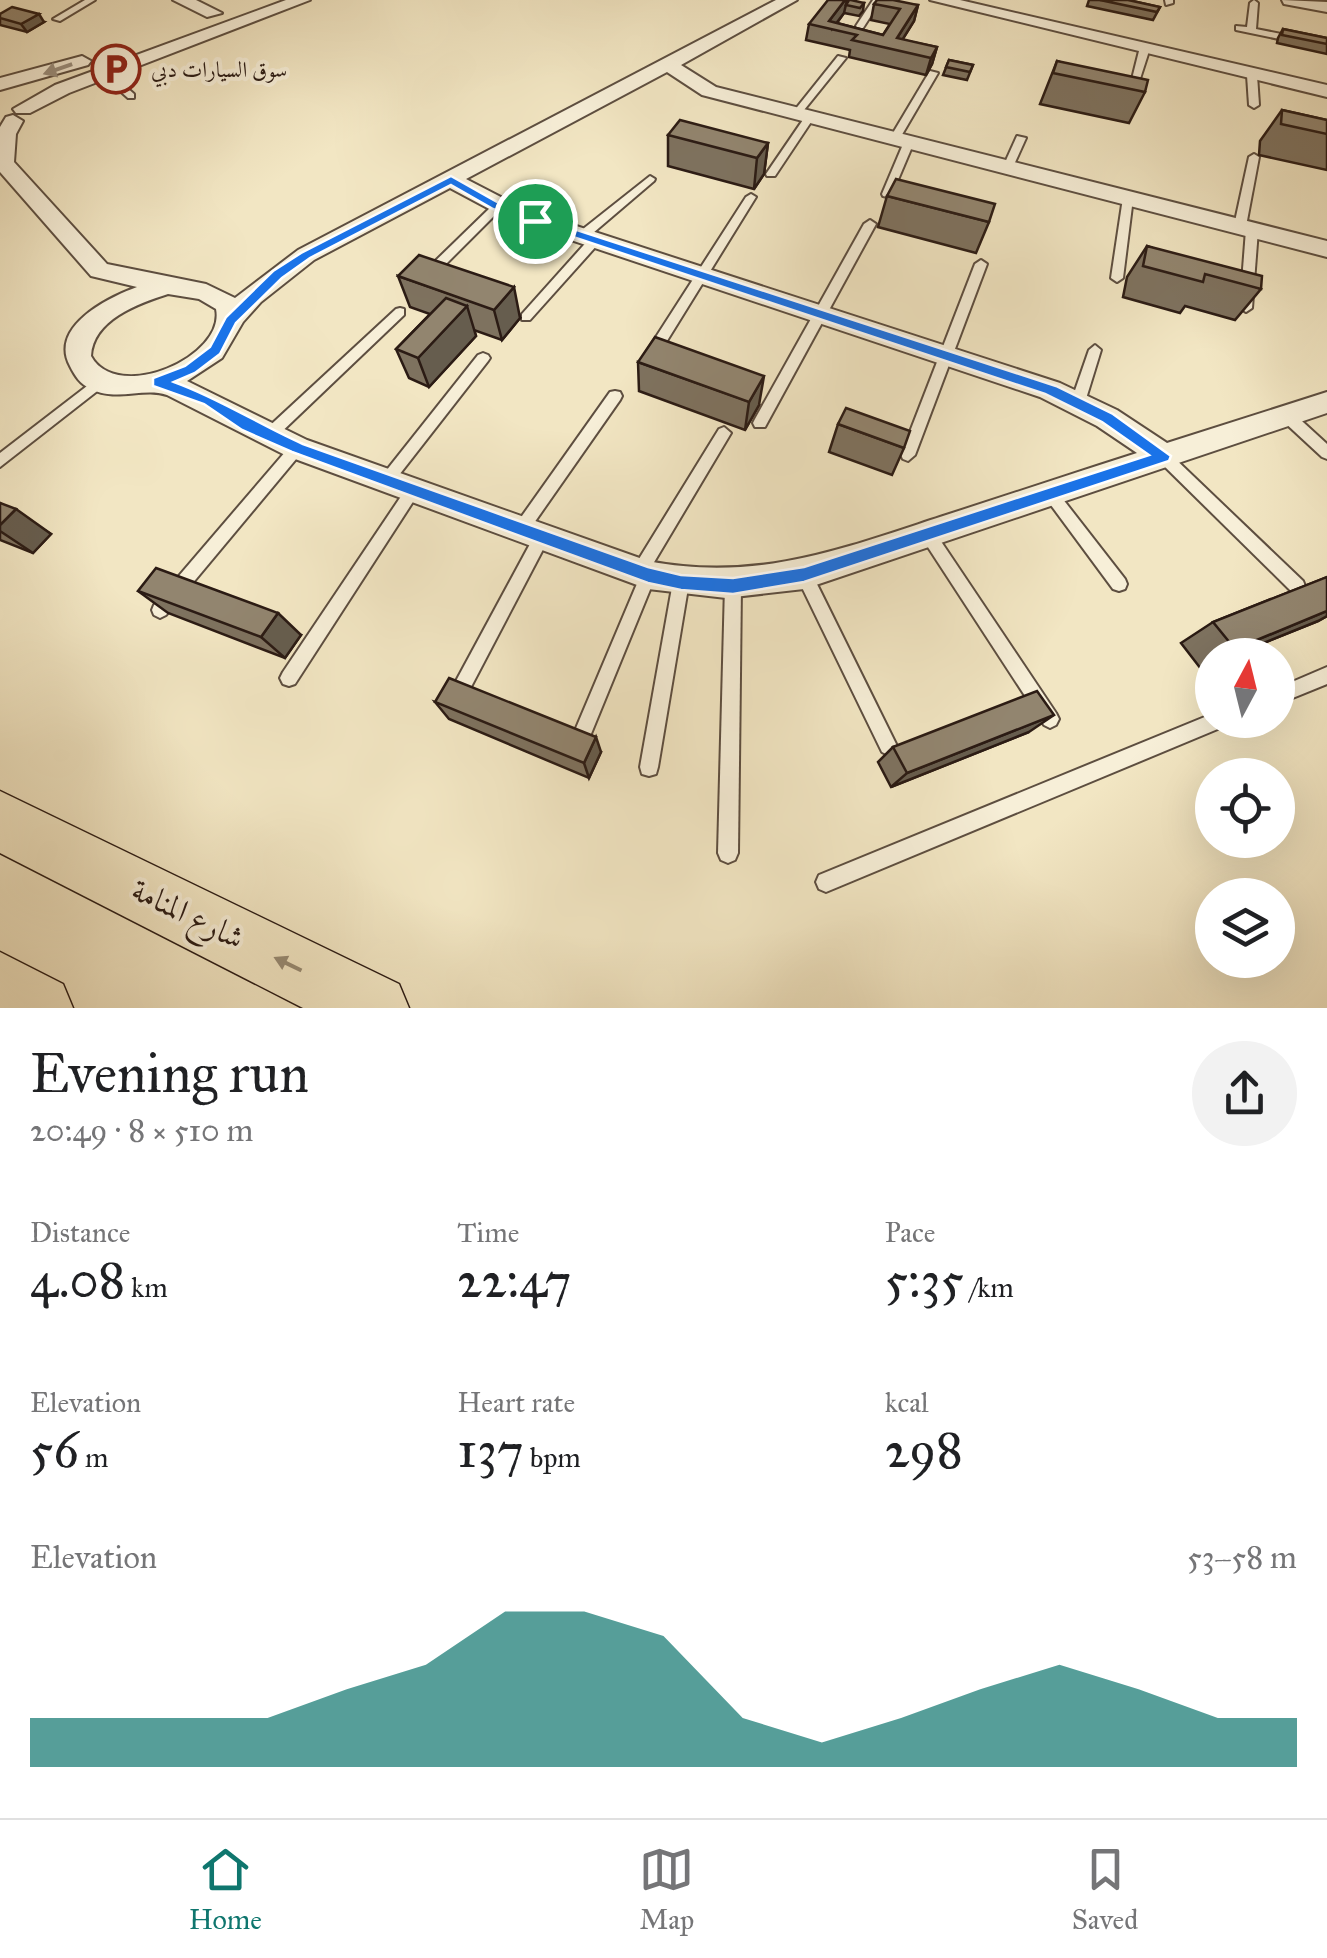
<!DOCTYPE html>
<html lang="en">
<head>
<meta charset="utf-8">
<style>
	body { margin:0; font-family:"IM FELL Great Primer",Amiri,serif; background:#f2f2f2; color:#202124; height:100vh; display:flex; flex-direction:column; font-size:38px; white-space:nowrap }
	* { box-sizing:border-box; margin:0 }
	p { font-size:32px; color:#757577 }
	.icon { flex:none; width:55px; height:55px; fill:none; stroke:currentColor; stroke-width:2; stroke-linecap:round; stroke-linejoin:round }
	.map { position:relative; height:1008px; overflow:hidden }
	.sheet { display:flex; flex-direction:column; background:#fff; flex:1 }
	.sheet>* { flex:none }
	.needle { width:65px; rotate:7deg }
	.tools { position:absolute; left:1195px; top:638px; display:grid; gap:20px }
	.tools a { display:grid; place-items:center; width:100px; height:100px; border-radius:50%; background:#fff; box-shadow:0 10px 40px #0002; font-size:50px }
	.pin { position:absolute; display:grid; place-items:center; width:85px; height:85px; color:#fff; margin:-42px; border:5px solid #fff; border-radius:50%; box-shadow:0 2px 10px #0007 }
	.round { display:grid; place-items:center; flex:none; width:105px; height:105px; border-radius:52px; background:#f2f2f2 }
	.overview { display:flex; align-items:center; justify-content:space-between; height:170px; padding:0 30px }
	h1 { font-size:55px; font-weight:600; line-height:75px }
	.stats { display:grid; grid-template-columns:repeat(3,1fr); gap:15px; height:170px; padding:10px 30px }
	.stats div { display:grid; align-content:center }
	.stats b { font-size:50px; font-weight:600 }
	.stats small { font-size:28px; font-weight:400 }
	.stats p { font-size:28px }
	.chart { height:280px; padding:20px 30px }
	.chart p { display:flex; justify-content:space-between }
	.chart svg { width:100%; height:180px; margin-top:10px; fill:#0f766e; opacity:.7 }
	.menu { display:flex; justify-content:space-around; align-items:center; height:140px; border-top:2px solid #e0e0e0; background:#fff; font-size:28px; color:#757577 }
	.menu a { display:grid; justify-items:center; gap:5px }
	.menu .active { color:#0f766e }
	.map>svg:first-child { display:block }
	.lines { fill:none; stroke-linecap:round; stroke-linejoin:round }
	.service-casing { stroke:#5d4e40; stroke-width:4 }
	.minor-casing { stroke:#5d4e40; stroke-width:4 }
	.primary-casing { stroke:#2b1b14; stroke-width:3 }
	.service { fill:#f7efd8; fill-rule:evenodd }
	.minor { fill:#f7efd8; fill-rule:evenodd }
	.primary { fill:#f2e6c3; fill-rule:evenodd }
	.wall { fill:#7e725f; stroke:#2b1b14; stroke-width:2.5 }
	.shaded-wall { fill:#665d4e; stroke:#2b1b14; stroke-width:2.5 }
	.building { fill:#92856f; stroke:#2b1b14; stroke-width:2.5 }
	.oneway { fill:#9b9080 }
	.oneway2 { fill:#988b74 }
	.route { fill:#1a73e8; stroke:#fff; stroke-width:2.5; fill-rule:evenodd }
	.labels { text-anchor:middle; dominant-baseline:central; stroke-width:8; stroke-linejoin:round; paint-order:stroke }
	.far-poi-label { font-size:22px; fill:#2b1b14; stroke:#f7efd8; text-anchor:start }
	.near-street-label { font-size:32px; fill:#2b1b14; stroke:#f7efd8 }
</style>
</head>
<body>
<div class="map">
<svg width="1327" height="1008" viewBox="0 0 1327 1008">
	<rect width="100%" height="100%" fill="#f2e6c3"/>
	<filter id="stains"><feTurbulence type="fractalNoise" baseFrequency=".002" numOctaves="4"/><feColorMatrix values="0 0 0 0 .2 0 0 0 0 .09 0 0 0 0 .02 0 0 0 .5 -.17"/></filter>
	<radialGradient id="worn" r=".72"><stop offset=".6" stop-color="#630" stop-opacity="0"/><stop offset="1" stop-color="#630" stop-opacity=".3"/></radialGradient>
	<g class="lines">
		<!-- service casing -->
		<g class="service-casing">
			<g id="service">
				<path d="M85,0H95L60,21L53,19Z"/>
				<path d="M873,0H881L863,28H857L856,26Z"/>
				<path d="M1165,0H1173V3L1166,5Z"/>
				<path d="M1254,0L1258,3L1256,29L1327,43V49L1236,30V26L1247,27L1250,3Z"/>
				<path d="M1144,48L1149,51L1138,85L1130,87L1139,51Z"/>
				<path d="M838,56L846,58L800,115H794V111Z"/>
				<path d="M102,71H108L134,94V98H128L102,75Z"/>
				<path d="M930,71L938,73L900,138L891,140L890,138Z"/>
				<path d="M1252,72L1257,75L1259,105L1254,108L1249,105L1247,75Z"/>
				<path d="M807,114L815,116L775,176H767L766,174Z"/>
				<path d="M1017,136L1026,138L1012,169H1004L1003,167Z"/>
				<path d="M909,139L914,142L892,194L887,197L883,196L882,194L904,142Z"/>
				<path d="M1254,154L1259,157L1246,226L1240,230L1234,226L1249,157Z"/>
				<path d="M650,176L655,179L654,181L586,239H578V233Z"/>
				<path d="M751,194L756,197L657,357H647L645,354L647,351L746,197Z"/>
				<path d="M1128,195L1133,198L1123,278L1117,282L1111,278L1123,198Z"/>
				<path d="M497,204L503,207L433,277H425V271L493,205Z"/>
				<path d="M870,220L876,224L765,427H755L753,423L755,419L864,224Z"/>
				<path d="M1252,226L1258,230L1252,308L1246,312L1240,308L1246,230Z"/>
				<path d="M595,236L599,237V243L530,320H522V314L591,237Z"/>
				<path d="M981,260L987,264L915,455L908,461L903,459L901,455L975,264Z"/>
				<path d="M400,308L404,309V315L273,440H263L261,436L263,432L396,309Z"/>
				<path d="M1095,345L1101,350L1085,402L1078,407L1073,406L1071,402L1089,350Z"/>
				<path d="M483,353L488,355L490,358L488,361L392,484H382L380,480L382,476L478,355Z"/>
				<path d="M100,376L107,381L105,385L0,467V453Z"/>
				<path d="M615,391L620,392L622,396L620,400L527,533L522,535L517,533L514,528L517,523L610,392Z"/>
				<path d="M1287,411L1292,412L1327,444V459L1322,457L1282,420L1280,416Z"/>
				<path d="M724,427L731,433L650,569L656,575L586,746L580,749L574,746L571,740L639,579L632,572L634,567L719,429Z"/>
				<path d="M297,442L304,448L302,452L166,615L160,618L154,615L152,610L154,605L292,444Z"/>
				<path d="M1163,450L1168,452L1303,581L1305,586L1303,591L1297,593L1291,591L1158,460L1156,456L1158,452Z"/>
				<path d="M413,484L418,486L420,490L418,494L295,684L289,686L283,684L280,678L283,672L408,486Z"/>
				<path d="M1050,487L1055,489L1125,579L1127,584L1125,589L1119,591L1113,589L1045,497L1043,493L1045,489Z"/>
				<path d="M927,526L932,528L1056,713L1059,719L1056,725L1050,728L1044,725L922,538L919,533L922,528Z"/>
				<path d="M542,529L547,531L550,536L461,706L455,709L449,706L446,700L449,694L537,531Z"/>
				<path d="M804,568L810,570L894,740L897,746L894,752L888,755L882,752L796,575L798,570Z"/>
				<path d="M681,575L687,577L689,582L658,767L656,774L649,776L642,774L640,767L673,582L675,577Z"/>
				<path d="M733,579L739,581L741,586L738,853L735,860L728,863L721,860L718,853L725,586L727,581Z"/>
				<path d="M1327,667V684L1278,704V688Z"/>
				<path d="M1212,714V720H1228L1225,726L826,892L819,889L816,882L819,875Z"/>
			</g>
		</g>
		<!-- minor casing -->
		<g class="minor-casing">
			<g id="minor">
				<path d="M173,0H196L222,13L207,17Z"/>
				<path d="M286,0H310L69,93L30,113H16L13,109L55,85Z"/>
				<path d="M776,0H797L681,65L716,87L1327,241V257L702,95L667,72L466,179L524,209L1060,383L1117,410L1167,443L1327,392V413L804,589L726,598L648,589L287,456L167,395C143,387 117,402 91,389C80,384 75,376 70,366C49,327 107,298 137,287L91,276L0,172V127L6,117L13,115L23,121L16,134L14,162L107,264L206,284L235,298L298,250ZM450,188L508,219L1040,397L1097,426L1137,453C1071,474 1005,496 940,517C839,550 756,582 648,561L307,440L187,381L222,358L243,322L261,302L314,260ZM168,294L199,299L216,309C226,357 117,404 91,356C93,320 137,304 168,294Z"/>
				<path d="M930,0H960L1327,85V97Z"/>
				<path d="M1282,0L1327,2V12L1284,4Z"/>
				<path d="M82,56L91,61L88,65L0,90V78Z"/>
			</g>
		</g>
		<!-- primary casing -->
		<g class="primary-casing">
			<g id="primary">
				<path d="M0,791L399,984L409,1008H303L0,853Z"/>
				<path d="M0,952L63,984L73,1008H0Z"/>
			</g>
		</g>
		<!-- service -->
		<use href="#service" class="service"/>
		<!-- minor -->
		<use href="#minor" class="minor"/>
		<!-- primary -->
		<use href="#primary" class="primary"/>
	</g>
	<!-- wall -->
	<g class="wall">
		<path d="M1089,0H1128L1160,7L1153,20L1087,6Z"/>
		<path d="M864,3L863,11L859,16L844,13L837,23L883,35L890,24L871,20L874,4L918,5L914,21L902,40L937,47L932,64L926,75L849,57L850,50L806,40L809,24L846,5Z"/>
		<path d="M0,14L44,22L27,32L0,25Z"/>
		<path d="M1283,29L1327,38V54L1277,43L1278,38Z"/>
		<path d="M949,60L973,65L967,80L943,75Z"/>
		<path d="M1057,61L1145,92L1129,123L1040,104Z"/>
		<path d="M1282,110L1327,120V170L1259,155L1260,141Z"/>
		<path d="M668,135L768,143L764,174L754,189L668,166Z"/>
		<path d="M887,196L989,222L976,253L878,227Z"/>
		<path d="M1147,246L1261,289L1235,320L1185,306L1180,313L1123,297L1127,277Z"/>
		<path d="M398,276L520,318L502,340L474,330L476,336L429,387L409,378L396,349L430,314L410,307Z"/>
		<path d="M638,362L759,405L745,430L639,391Z"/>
		<path d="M838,424L904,448L892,475L829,452Z"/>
		<path d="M0,503L51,534L33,553L0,540Z"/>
		<path d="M1327,577V616L1318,621L1234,655H1212V664L1201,669L1181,643L1213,622Z"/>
		<path d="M138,591L301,635L285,658L168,613Z"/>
		<path d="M435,702L601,752L589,778L449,719Z"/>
		<path d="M1029,732L891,787L878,762L893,747Z"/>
	</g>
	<!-- shaded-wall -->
	<g class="shaded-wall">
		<path d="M845,0H847L844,13L832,29L829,21Z"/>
		<path d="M918,5L914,21L896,50L897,38Z"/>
		<path d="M39,14L44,22L27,32L21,24Z"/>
		<path d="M937,47L932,64L926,75L931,58Z"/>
		<path d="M768,143L764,174L754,189L757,158Z"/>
		<path d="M514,287L520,318L502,340L494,310Z"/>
		<path d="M467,306L476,336L429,387L418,358Z"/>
		<path d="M764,376L759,405L745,430L749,402Z"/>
		<path d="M16,509L51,534L33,553L0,531V525Z"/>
		<path d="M1327,611V616L1318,621L1234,655H1224L1235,649Z"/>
		<path d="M278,613L301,635L285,658L261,637Z"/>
		<path d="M1054,715L1029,732L891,787L907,773Z"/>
		<path d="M596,737L601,752L589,778L584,763Z"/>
	</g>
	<!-- building -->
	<g class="building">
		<path d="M828,0H845L829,21L883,35L900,9L874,4L877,0H893L918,5L897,38L937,47L931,58L852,40L857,35L809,24Z"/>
		<path d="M849,0H851L864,3L860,8L846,5Z"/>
		<path d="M1100,0H1128L1160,7L1157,12Z"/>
		<path d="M12,7L39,14L21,24L0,18V14Z"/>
		<path d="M1283,29L1327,38V44L1282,35Z"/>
		<path d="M949,60L973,65L970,72L946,67Z"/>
		<path d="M1057,61L1148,80L1145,92L1053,73Z"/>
		<path d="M1282,110L1327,120V134L1281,124Z"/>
		<path d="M680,120L768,143L757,158L668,135Z"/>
		<path d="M896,179L995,204L989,222L887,196Z"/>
		<path d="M1147,246L1262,276L1261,289L1205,274L1203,282L1143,266Z"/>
		<path d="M419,255L514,287L494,310L398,276Z"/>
		<path d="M446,298L467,306L418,358L396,349Z"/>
		<path d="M655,337L764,376L749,402L638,362Z"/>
		<path d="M846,408L910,431L904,448L838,424Z"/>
		<path d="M0,503L16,509L0,525Z"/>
		<path d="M156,568L278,613L261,637L138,591Z"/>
		<path d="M1327,577V611L1235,649L1213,622Z"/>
		<path d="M449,678L596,737L584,763L435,702Z"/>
		<path d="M1037,691L1054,715L907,773L893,747Z"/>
	</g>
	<!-- one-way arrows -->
	<defs><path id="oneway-solid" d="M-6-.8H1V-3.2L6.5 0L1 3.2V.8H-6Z" transform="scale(2.5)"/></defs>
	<use class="oneway" href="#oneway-solid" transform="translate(58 69) rotate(161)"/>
	<use class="oneway2" href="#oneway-solid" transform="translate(288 964) rotate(-154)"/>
	<!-- route -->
	<path class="route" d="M451,176L501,204L540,218L1056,386L1113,414L1171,456L1169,461L804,582L733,594L681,590L648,583L292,452L242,430L204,404L153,386V378L185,366L210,347L226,317L273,271L301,253ZM451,185L493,209L531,223L1045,394L1102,422L1149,455L804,567L733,578L681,575L648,567L303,444C258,424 219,398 174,382L195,373L220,354L236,323L282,278L310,258Z"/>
	<!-- icons -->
	<defs>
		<g id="parking-ring" transform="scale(2.5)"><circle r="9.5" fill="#f7efd8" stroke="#8f2418" stroke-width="1.5"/><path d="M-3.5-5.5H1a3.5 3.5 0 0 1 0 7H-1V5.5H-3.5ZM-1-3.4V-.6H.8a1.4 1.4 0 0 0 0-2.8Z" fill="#8f2418"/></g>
	</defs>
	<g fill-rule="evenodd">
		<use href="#parking-ring" x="116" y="69"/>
	</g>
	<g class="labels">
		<!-- far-poi labels -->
		<g class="far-poi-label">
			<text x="151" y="69">سوق السيارات دبي</text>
		</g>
		<!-- near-street labels -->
		<g class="near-street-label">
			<text transform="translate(188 914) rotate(26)">شارع المنامة</text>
		</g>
	</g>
	<rect width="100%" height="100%" filter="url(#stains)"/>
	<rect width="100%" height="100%" fill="url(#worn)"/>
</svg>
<div class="tools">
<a><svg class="needle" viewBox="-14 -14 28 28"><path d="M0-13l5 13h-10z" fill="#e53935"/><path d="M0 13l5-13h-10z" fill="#757577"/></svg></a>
<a><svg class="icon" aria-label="locate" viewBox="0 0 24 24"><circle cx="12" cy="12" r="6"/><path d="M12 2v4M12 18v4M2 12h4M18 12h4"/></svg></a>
<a><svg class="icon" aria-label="layers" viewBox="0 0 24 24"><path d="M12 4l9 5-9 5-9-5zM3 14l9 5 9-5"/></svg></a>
</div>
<div class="pin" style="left:535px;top:221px;background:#1e9e55"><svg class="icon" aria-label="arrive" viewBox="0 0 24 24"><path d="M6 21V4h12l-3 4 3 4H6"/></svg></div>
</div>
<section class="sheet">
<div class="overview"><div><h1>Evening run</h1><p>20:49 · 8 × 510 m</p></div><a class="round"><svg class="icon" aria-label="share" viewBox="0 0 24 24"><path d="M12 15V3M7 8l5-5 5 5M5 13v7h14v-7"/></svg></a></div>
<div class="stats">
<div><p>Distance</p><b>4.08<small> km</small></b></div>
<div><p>Time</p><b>22:47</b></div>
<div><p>Pace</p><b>5:35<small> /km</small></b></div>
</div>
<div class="stats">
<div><p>Elevation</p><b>56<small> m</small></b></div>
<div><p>Heart rate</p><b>137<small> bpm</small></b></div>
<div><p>kcal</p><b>298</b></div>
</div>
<div class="chart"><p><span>Elevation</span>53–58 m</p>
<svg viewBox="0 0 160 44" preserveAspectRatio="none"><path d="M0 44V32L10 32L20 32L30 32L40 25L50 19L60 6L70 6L80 12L90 32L100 38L110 32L120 25L130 19L140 25L150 32L160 32V44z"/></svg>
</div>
</section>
<nav class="menu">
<a class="active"><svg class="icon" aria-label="home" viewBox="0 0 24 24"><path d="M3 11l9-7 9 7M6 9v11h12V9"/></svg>Home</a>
<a><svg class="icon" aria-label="map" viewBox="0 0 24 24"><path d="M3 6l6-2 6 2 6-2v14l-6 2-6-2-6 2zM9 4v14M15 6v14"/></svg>Map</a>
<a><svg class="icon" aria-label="saved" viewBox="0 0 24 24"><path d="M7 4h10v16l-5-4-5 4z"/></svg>Saved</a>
</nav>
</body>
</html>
